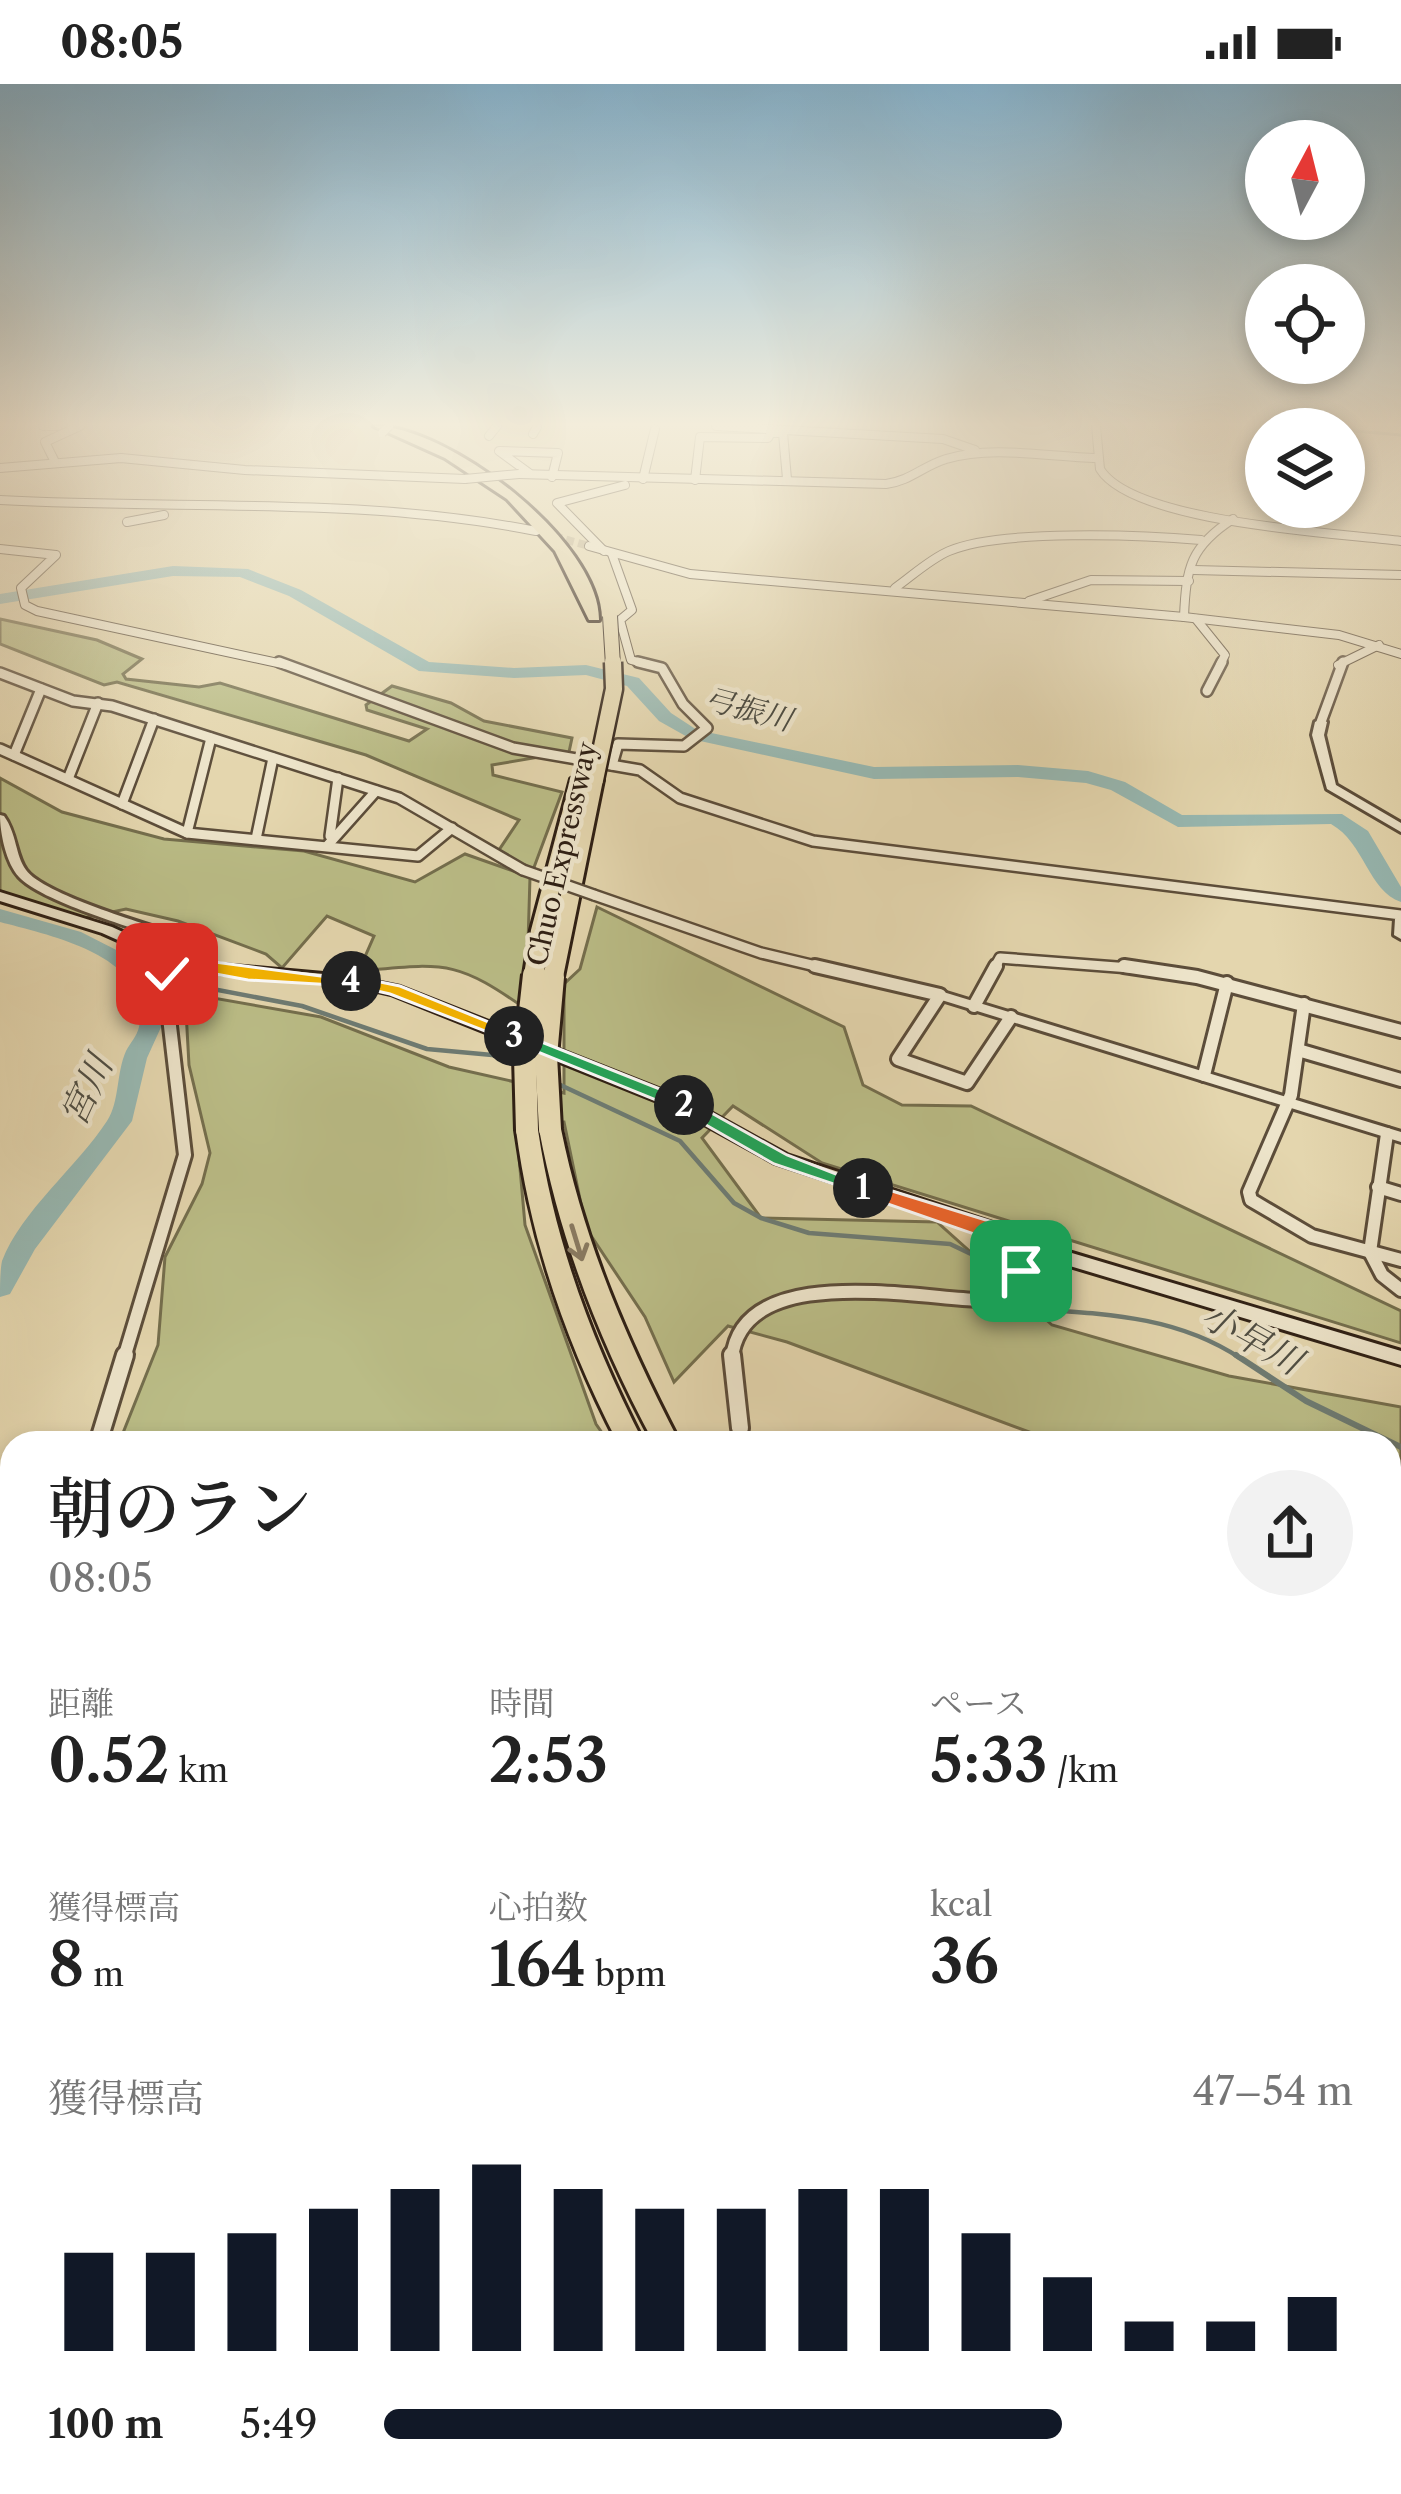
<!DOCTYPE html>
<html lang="ja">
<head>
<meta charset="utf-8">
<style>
	body { margin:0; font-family:"Libre Caslon Text","Noto Serif JP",serif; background:#f2f2f2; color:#222; height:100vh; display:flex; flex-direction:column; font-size:45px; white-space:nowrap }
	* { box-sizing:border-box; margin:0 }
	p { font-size:39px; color:#767676 }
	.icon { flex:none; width:66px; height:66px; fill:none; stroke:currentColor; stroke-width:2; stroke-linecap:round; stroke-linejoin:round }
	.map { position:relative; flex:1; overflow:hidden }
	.side { position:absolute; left:0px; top:1347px; width:1401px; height:1065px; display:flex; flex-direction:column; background:#fff; border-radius:36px 36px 0 0; box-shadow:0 6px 18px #0003 }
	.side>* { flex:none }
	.needle { width:78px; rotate:7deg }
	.fabs { position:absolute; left:1245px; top:36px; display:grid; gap:24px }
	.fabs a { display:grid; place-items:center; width:120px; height:120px; border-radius:50%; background:#fff; box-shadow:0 6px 18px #0003; font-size:60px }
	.pin { position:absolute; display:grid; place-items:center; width:102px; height:102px; color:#fff; margin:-51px; border-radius:24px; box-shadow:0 6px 18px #0006 }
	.km { position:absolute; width:60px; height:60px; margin:-30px; border-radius:50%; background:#222; color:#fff; font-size:33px; line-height:60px; text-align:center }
	.round { display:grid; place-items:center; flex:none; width:126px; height:126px; border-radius:63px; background:#f2f2f2 }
	.headline { display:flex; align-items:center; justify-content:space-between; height:204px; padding:0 48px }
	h1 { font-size:66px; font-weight:600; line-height:90px }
	.metrics { display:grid; grid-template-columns:repeat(3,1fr); gap:18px; height:204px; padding:12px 48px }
	.metrics div { display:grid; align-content:center }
	.metrics b { font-size:60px; font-weight:600 }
	.metrics small { font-size:33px; font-weight:400 }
	.metrics p { font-size:33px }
	.chart { height:336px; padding:24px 48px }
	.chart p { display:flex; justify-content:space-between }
	.chart svg { width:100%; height:216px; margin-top:12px; stroke:#111827; stroke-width:6 }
	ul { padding:0 48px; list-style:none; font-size:39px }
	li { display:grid; grid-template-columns:192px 144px 1fr; align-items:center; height:90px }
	li i { height:30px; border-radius:15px; background:#111827 }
	.status { display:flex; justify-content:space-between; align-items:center; height:84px; padding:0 60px; background:#fff; direction:ltr }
	.status svg { height:33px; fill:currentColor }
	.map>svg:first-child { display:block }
	.green { fill:#babc86; stroke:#746e4d; stroke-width:3 }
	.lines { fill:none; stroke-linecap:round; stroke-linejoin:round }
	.stream-far3 { stroke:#6d7b73; stroke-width:3 }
	.stream-far2 { stroke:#6d7b73; stroke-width:4.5 }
	.stream-far1 { stroke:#6d7b73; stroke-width:6 }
	.stream { stroke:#6d7b73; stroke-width:8 }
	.river { fill:#97b8b2; fill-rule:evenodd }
	.minor-tunnel { stroke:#c0b18f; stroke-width:8; stroke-dasharray:8 4.5; stroke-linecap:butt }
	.minor-far4-casing { stroke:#5c4d3a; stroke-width:10 }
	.minor-far3-casing { stroke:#5c4d3a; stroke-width:14 }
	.minor-far2-casing { stroke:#5c4d3a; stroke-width:18 }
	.minor-far1-casing { stroke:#5c4d3a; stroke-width:22 }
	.minor-casing { stroke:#5c4d3a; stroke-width:27 }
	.tertiary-casing { stroke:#5c4d3a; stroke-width:6 }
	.secondary-casing { stroke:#2e1f14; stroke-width:6 }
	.motorway-casing { stroke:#2e1f14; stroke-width:6 }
	.minor-far4 { stroke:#ede4ca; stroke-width:8 }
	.minor-far3 { stroke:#ede4ca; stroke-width:9 }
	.minor-far2 { stroke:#ede4ca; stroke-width:12 }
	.minor-far1 { stroke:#ede4ca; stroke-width:16 }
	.minor { stroke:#ede4ca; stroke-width:21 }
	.tertiary { fill:#ede4ca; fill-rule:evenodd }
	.secondary { fill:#ede4ca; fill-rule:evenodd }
	.motorway { fill:#e4d6ae; fill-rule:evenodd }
	.minor-bridge-far1-casing { stroke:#5c4d3a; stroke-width:10; stroke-linecap:butt }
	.minor-bridge-casing { stroke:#5c4d3a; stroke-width:14; stroke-linecap:butt }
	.motorway-bridge-far2-casing { stroke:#2e1f14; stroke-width:16; stroke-linecap:butt }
	.motorway-bridge-far1-casing { stroke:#2e1f14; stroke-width:21; stroke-linecap:butt }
	.motorway-bridge-casing { stroke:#2e1f14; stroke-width:28; stroke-linecap:butt }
	.minor-bridge-far1 { stroke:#ede4ca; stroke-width:8 }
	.minor-bridge { stroke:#ede4ca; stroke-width:9 }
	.motorway-bridge-far2 { stroke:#e4d6ae; stroke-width:14 }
	.motorway-bridge-far1 { stroke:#e4d6ae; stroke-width:16 }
	.motorway-bridge { stroke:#e4d6ae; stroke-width:22 }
	.oneway { stroke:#897a61 }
	.split-1 { fill:#f0652b; stroke:#fff; stroke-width:3 }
	.split-2 { fill:#22a559; stroke:#fff; stroke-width:3 }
	.split-3 { fill:#22a559; stroke:#fff; stroke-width:3 }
	.split-4 { fill:#f5b400; stroke:#fff; stroke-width:3 }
	.split-5 { fill:#f5b400; stroke:#fff; stroke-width:3 }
	.labels { text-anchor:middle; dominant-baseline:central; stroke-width:9; stroke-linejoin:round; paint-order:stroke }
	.far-street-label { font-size:27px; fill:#2e1f14; stroke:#ede4ca }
	.far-water-label { font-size:30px; font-style:italic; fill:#4e4d43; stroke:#ede4ca }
	.water-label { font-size:36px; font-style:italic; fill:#4e4d43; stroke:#ede4ca }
</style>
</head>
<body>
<div class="status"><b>08:05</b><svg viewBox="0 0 49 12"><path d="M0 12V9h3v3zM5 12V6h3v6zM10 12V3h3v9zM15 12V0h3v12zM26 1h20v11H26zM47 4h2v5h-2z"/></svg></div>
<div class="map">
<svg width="1401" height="2410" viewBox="0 0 1401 2410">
	<rect width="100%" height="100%" fill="#e4d6ae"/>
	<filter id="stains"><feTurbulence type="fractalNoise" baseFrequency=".00167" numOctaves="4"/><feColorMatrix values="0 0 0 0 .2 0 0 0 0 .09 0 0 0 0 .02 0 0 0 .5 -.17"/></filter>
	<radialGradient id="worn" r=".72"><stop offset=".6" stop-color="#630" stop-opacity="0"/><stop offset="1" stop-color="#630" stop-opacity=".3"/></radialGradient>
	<!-- green -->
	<g class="green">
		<path d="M0,535L97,556L142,575L123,590L126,595L199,603L220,599L409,657L427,645L367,626L366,621L392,602L451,619L484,637L572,654L569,668L492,681L493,691L562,708L533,786L497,769L519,736L366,671L117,598L104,601L0,560Z"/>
		<path d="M0,694L62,728L164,755L304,767L415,798L465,770L530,793L526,925C461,880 449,878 370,886L364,875L374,852L327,832L282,884L266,870L178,837L126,825L79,835L0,807Z"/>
		<path d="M597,823L844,943L863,1001L902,1021L971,1022L1401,1227V1259L822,1079L733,1022L702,1054L761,1134L937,1138L1052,1241L1229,1292L1401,1323V1527L1389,1522V1359H1059L787,1258L728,1242L674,1298L645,1233L586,1144L564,1038L516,1039L525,1141L596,1340L609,1359H119L158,1261L165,1173L202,1100L210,1069L189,981L185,909L321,933L449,983L564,1009V900L580,885Z"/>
		<path d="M1389,2094L1401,2101V2410H1312L1296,2400H1389Z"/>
		<path d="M43,2400H329L331,2410H41Z"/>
		<path d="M582,2400H910L919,2410H588Z"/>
	</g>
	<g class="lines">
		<!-- stream-far3 -->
		<g class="stream-far3">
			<path d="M1297,342L1328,345"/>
			<path d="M1344,346L1401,351"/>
		</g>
		<!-- stream-far2 -->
		<g class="stream-far2">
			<path d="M144,901L197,902L302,922L427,965L503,972L517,980"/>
			<path d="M554,998L680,1057L734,1119L761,1134L809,1149L950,1160L990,1179L1036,1225C1109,1230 1178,1233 1240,1274"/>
		</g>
		<!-- stream-far1 -->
		<g class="stream-far1">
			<path d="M1236,1271L1306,1317L1401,1363"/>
			<path d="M0,1771L12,1765"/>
		</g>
		<!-- stream -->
		<path class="stream" d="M956,2400L965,2410"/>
		<!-- river -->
		<g class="river">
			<path d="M173,482L248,485L301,506L429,578L514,584L586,581L639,594L671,629L697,646L874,683L1018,681L1088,687L1125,698L1182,731L1342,730L1368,747L1401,803V818C1368,807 1365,759 1331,740L1178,743L1111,706L1086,699L1018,693L874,695L691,655L659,637L627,602L586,591L514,594L419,587L289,512L240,493L173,492L0,520V510Z"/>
			<path d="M0,825L81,848L130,873L147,890L161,915L162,941L147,974L132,1037L35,1165L10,1210L0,1213C0,1202 0,1187 2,1177C21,1127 77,1083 107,1037C120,1017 116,989 126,967C130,959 137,952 139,943C155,872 48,851 0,838Z"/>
			<path d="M0,1923L12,1928V2058L0,2053Z"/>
			<path d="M12,2213V2327L0,2332V2218Z"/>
		</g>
		<!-- minor-tunnel -->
		<path class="minor-tunnel" d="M542,449L589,462"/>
		<!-- minor-far4 casing -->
		<g class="minor-far4-casing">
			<g id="minor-far4">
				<path d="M43,342H58"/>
				<path d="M716,342L943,355L975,366"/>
				<path d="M1096,342L1100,385C1133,439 1338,449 1401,457"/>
				<path d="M533,350L537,343"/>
				<path d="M489,352L497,342"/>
				<path d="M54,376L45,358L80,342"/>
				<path d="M0,384L121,374L245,386L465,395"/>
				<path d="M529,389L499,367L558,369L552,393"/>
				<path d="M519,390L886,400C910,397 923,382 946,375C993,361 1048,373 1097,374"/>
				<path d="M643,395L655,345"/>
				<path d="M695,396L700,353L768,354L771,349H783L787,395"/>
				<path d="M0,416C180,426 359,412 536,447"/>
				<path d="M127,438L164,431"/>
				<path d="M589,462L690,490L1184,533L1339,551L1401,570"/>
				<path d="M0,465L56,471L21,504L25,521L37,527L287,581"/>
				<path d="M604,467L557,419L625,401"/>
				<path d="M612,470L632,526L620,536L631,576L650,581"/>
				<path d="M1194,486L1401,491"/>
				<path d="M895,504C912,492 930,475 949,467C1000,445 1144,451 1201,456"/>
				<path d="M1029,517L1091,496L1189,497"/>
				<path d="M1184,533C1186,483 1191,462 1233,435"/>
				<path d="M1196,535L1225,571L1220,581"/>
				<path d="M1338,581L1379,561"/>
			</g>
		</g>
		<!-- minor-far3 casing -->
		<g class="minor-far3-casing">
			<g id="minor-far3">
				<path d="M279,578L513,664L640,686L680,714L813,757L1401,831"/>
				<path d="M0,589L73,617L112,622L399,714L523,786"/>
				<path d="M1207,607L1222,578"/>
				<path d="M1321,638L1343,578"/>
				<path d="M0,665L187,749L418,772L452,744"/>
				<path d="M14,671L41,605"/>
				<path d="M612,681L618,660L684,662L707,644L683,620L662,584L638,578"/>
				<path d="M68,695L98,619"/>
				<path d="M122,720L154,635"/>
				<path d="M187,749L211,654"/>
				<path d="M330,752L338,694"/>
				<path d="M256,755L273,674"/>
				<path d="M327,762L376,707"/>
				<path d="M594,811L761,869L828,885"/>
				<path d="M162,876L163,885"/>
				<path d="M994,885L1000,874L1143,885"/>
			</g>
		</g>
		<!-- minor-far2 casing -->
		<g class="minor-far2-casing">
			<g id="minor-far2">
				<path d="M815,882L940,911L898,975L967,999L1011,933"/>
				<path d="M1124,882L1197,893L1401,947"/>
				<path d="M1304,920L1291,1011L1249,1108L1251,1116L1312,1152L1401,1176"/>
				<path d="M974,922L996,882"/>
				<path d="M1298,966L1401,996"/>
				<path d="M1204,991L1227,899"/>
				<path d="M1387,1050L1370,1168L1382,1191L1401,1206"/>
				<path d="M1378,1103L1401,1110"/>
				<path d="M124,1274L185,1071L163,882"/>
				<path d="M732,1274C742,1179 910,1213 978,1216L1000,1205L1039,1166"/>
			</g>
		</g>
		<!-- minor-far1 casing -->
		<g class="minor-far1-casing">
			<g id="minor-far1">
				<path d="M732,1271L740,1344"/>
				<path d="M98,1359L125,1271"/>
			</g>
		</g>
		<!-- minor casing -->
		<g class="minor-casing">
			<path id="minor" d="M0,2387L12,2341"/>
		</g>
		<!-- tertiary casing -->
		<g class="tertiary-casing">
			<g id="tertiary">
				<path d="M1321,635L1327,638L1324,651L1336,701L1401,739V748L1327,705L1312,651L1315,638Z"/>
				<path d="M0,731L4,732C17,750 15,771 26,786C43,810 145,840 177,850L179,853L177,868L167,879H157L155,876L164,867L165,855C131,843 41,817 19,793C6,779 0,749 0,731Z"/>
				<path d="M1401,831V855L1394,851L1395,835Z"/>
				<path d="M940,907L1401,1048V1058L935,914V908Z"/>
			</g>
		</g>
		<!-- secondary casing -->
		<g class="secondary-casing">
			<path id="secondary" d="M0,808L112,843L188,878L346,892L400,903L689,1017L787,1071L1002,1142L1045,1161L1401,1267V1281L1033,1171L990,1150L775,1079L677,1025L391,910L346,900L185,886L102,849L0,817Z"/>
		</g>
		<!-- motorway casing -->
		<g class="motorway-casing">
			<g id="motorway">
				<path d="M374,342C449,342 600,458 599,536H589L555,467L507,415L445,374Z"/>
				<path d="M579,690L603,696L563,893L553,899L544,891L534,897L524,891L531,846L571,695ZM582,715L544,889L549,846Z"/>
				<path d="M550,1038L561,1045C584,1158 627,1257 680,1359H654C600,1259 560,1157 539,1045Z"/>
				<path d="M527,1039L538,1046C555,1159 592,1258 644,1359H618C566,1259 531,1158 516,1046Z"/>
				<path d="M1389,2005L1401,2010V2048L1389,2043Z"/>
				<path d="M1389,2044L1401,2049V2088L1389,2083Z"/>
			</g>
		</g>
		<!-- minor-far4 -->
		<use href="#minor-far4" class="minor-far4"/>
		<!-- minor-far3 -->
		<use href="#minor-far3" class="minor-far3"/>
		<!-- minor-far2 -->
		<use href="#minor-far2" class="minor-far2"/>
		<!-- minor-far1 -->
		<use href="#minor-far1" class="minor-far1"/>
		<!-- minor -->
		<use href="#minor" class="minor"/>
		<!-- tertiary -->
		<use href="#tertiary" class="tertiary"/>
		<!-- secondary -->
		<use href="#secondary" class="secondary"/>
		<!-- motorway -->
		<use href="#motorway" class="motorway"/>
		<!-- minor-bridge-far1 casing -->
		<g class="minor-bridge-far1-casing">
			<g id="minor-bridge-far1">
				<path d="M382,349L389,342"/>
				<path d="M465,395L519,390"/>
			</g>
		</g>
		<!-- minor-bridge casing -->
		<g class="minor-bridge-casing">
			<path id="minor-bridge" d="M523,786L594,811"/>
		</g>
		<!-- motorway-bridge-far2 casing -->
		<g class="motorway-bridge-far2-casing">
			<path id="motorway-bridge-far2" d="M610,532L613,581"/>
		</g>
		<!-- motorway-bridge-far1 casing -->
		<g class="motorway-bridge-far1-casing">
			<path id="motorway-bridge-far1" d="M595,696L614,605L613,578"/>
		</g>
		<!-- motorway-bridge casing -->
		<g class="motorway-bridge-casing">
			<g id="motorway-bridge">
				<path d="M550,1045L546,972L553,893"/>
				<path d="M527,1046L525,973L534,891"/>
			</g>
		</g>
		<!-- minor-bridge-far1 -->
		<use href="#minor-bridge-far1" class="minor-bridge-far1"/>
		<!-- minor-bridge -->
		<use href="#minor-bridge" class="minor-bridge"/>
		<!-- motorway-bridge-far2 -->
		<use href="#motorway-bridge-far2" class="motorway-bridge-far2"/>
		<!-- motorway-bridge-far1 -->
		<use href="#motorway-bridge-far1" class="motorway-bridge-far1"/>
		<!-- motorway-bridge -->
		<use href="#motorway-bridge" class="motorway-bridge"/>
	</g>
	<!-- one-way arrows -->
	<defs><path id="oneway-shaft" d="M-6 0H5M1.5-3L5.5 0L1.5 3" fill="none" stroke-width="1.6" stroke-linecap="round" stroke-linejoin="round" transform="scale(3)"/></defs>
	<use class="oneway" href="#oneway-shaft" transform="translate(577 1159) rotate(73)"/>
	<!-- sky -->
	<linearGradient id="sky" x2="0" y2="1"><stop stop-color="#87b6d2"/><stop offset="0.5" stop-color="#f3eddb"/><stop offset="1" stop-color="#f3eddb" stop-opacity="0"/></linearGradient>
	<rect width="1401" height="680" fill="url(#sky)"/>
	<!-- split-1 -->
	<path class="split-1" d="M863,1098L1002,1141L1049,1166L1028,1192H1014L1011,1187L1026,1168L856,1109L853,1104Z"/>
	<!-- split-2 -->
	<path class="split-2" d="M678,1017H690L787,1071L872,1104L863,1110L774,1080L678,1025Z"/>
	<!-- split-3 -->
	<path class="split-3" d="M514,947L690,1017L692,1021L678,1025L508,956Z"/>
	<!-- split-4 -->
	<path class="split-4" d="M351,892L400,902L523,952L508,956L390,910L346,900Z"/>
	<!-- split-5 -->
	<path class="split-5" d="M162,871L359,897L351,902L248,896L172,882L175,890L167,895L154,875Z"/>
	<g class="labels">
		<!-- far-street labels -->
		<g class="far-street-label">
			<text transform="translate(562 770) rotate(-77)">Chuo Expressway</text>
		</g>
		<!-- far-water labels -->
		<g class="far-water-label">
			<text transform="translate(748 625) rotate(15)">弓振川</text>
		</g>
		<!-- water labels -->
		<g class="water-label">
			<text transform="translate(86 1006) rotate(-65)">宮川</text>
			<text transform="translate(1252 1254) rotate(29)">小早川</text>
		</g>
	</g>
	<rect width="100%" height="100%" filter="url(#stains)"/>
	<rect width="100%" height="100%" fill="url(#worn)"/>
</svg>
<div class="fabs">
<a><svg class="needle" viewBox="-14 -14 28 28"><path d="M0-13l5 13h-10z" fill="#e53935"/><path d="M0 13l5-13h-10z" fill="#767676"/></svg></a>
<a><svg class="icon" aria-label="locate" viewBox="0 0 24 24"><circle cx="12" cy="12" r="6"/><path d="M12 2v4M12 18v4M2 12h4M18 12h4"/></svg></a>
<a><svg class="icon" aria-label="layers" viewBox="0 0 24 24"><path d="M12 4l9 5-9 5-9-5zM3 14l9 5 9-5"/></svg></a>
</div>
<div class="pin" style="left:1021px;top:1187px;background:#1e9e55"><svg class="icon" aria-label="arrive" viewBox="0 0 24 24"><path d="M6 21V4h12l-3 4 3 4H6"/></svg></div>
<div class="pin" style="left:167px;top:890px;background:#d93025"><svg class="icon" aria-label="check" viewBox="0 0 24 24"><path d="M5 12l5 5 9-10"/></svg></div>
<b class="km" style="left:863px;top:1104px">1</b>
<b class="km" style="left:684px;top:1021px">2</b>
<b class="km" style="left:514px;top:952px">3</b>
<b class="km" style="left:351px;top:897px">4</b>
<section class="side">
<div class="headline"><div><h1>朝のラン</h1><p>08:05</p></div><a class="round"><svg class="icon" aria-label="share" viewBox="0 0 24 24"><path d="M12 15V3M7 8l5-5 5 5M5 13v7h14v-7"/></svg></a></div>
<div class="metrics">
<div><p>距離</p><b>0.52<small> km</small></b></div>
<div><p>時間</p><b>2:53</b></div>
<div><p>ペース</p><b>5:33<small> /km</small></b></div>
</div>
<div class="metrics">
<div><p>獲得標高</p><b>8<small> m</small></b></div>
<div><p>心拍数</p><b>164<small> bpm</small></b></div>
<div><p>kcal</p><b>36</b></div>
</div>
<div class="chart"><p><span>獲得標高</span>47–54 m</p>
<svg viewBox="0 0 160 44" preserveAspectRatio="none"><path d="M5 44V24M15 44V24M25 44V20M35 44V15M45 44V11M55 44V6M65 44V11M75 44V15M85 44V15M95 44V11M105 44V11M115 44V20M125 44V29M135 44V38M145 44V38M155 44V33"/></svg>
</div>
<ul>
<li><b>100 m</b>5:49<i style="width:70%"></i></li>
</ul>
</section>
</div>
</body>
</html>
